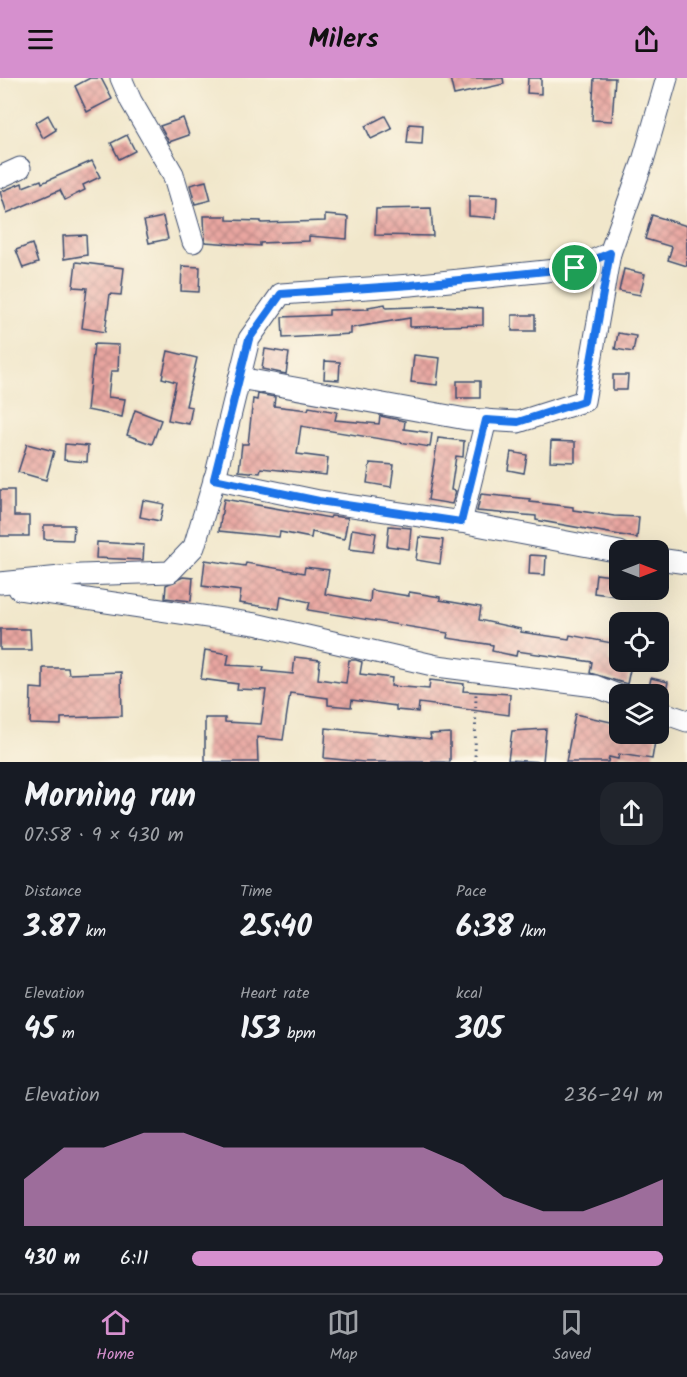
<!DOCTYPE html>
<html lang="en">
<head>
<meta charset="utf-8">
<style>
	body { margin:0; font-family:Kalam,sans-serif; background:#20242c; color:#f1f3f6; height:100vh; display:flex; flex-direction:column; font-size:22px; white-space:nowrap }
	* { box-sizing:border-box; margin:0 }
	p { font-size:20px; color:#9ea1a6 }
	.icon { flex:none; width:33px; height:33px; fill:none; stroke:currentColor; stroke-width:2; stroke-linecap:round; stroke-linejoin:round }
	.map { position:relative; height:684px; overflow:hidden }
	.panel { display:flex; flex-direction:column; background:#171b24; flex:1 }
	.panel>* { flex:none }
	.needle { width:39px; rotate:90deg }
	.controls { position:absolute; left:609px; top:462px; display:grid; gap:12px }
	.controls a { display:grid; place-items:center; width:60px; height:60px; border-radius:12px; background:#171b24; box-shadow:0 6px 24px #0002; font-size:30px }
	.pin { position:absolute; display:grid; place-items:center; width:51px; height:51px; color:#fff; margin:-26px; border:3px solid #fff; border-radius:50%; box-shadow:0 2px 6px #0007 }
	.round { display:grid; place-items:center; flex:none; width:63px; height:63px; border-radius:18px; background:#20242c }
	.overview { display:flex; align-items:center; justify-content:space-between; height:102px; padding:0 24px }
	h1 { font-size:33px; font-weight:600; line-height:45px }
	.stats { display:grid; grid-template-columns:repeat(3,1fr); gap:9px; height:102px; padding:6px 24px }
	.stats div { display:grid; align-content:center }
	.stats b { font-size:30px; font-weight:600 }
	.stats small { font-size:16px; font-weight:400 }
	.stats p { font-size:16px }
	.chart { height:168px; padding:12px 24px }
	.chart p { display:flex; justify-content:space-between }
	.chart svg { width:100%; height:108px; margin-top:6px; fill:#d690ce; opacity:.7 }
	ul { padding:0 24px; list-style:none; font-size:20px }
	li { display:grid; grid-template-columns:96px 72px 1fr; align-items:center; height:45px }
	li i { height:15px; border-radius:8px; background:#d690ce }
	header { display:flex; justify-content:space-between; align-items:center; height:78px; padding:0 24px; background:#d690ce; color:#111; font-size:27px; font-weight:600 }
	.tabs { display:flex; justify-content:space-around; align-items:center; height:84px; border-top:2px solid #363941; background:#171b24; font-size:16px; color:#9ea1a6 }
	.tabs a { display:grid; justify-items:center; gap:3px }
	.tabs .active { color:#d690ce }
	.map>svg:first-child { display:block }
	.building { fill:url(#building-cross-hatch) }
	.lines { fill:none; stroke-linecap:round; stroke-linejoin:round }
	.minor-casing { stroke:#3b4b6e; stroke-width:23 }
	.path { stroke:#3b4b6e; stroke-width:3; stroke-dasharray:1.5 4.5; stroke-linecap:butt }
	.minor { stroke:#fff; stroke-width:21 }
	.route-casing { stroke:#fff; stroke-width:12 }
	.route { stroke:#1a73e8; stroke-width:8 }
</style>
</head>
<body>
<header><svg class="icon" aria-label="menu" viewBox="0 0 24 24"><path d="M4 6h16M4 12h16M4 18h16"/></svg>Milers<svg class="icon" aria-label="share" viewBox="0 0 24 24"><path d="M12 15V3M7 8l5-5 5 5M5 13v7h14v-7"/></svg></header>
<div class="map">
<svg width="687" height="684" viewBox="0 0 687 684">
	<defs>
		<pattern id="building-cross-hatch" width="8" height="8" patternUnits="userSpaceOnUse" patternTransform="scale(1.5)"><rect width="8" height="8" fill="#e9a6a0"/><path d="M0 0l8 8M0 8l8-8" fill="none" stroke="#bc8886"/></pattern>
	</defs>
	<rect width="100%" height="100%" fill="#fcf5e5"/>
	<filter id="ink" filterUnits="userSpaceOnUse"><feTurbulence type="fractalNoise" baseFrequency=".0167" numOctaves="2"/><feDisplacementMap in="SourceGraphic" scale="12" xChannelSelector="R" yChannelSelector="G"/><feConvolveMatrix kernelMatrix="1 2 1 2 8 2 1 2 1" color-interpolation-filters="sRGB"/></filter>
	<filter id="wash" filterUnits="userSpaceOnUse"><feTurbulence type="fractalNoise" baseFrequency=".008" numOctaves="4" result="noise"/><feDisplacementMap in="SourceGraphic" scale="24" xChannelSelector="R" yChannelSelector="G"/><feGaussianBlur stdDeviation="1.35" result="paint"/><feColorMatrix in="noise" values="0 0 0 0 0 0 0 0 0 0 0 0 0 0 0 0 0 1.4 0 .05"/><feComposite in="paint" operator="in"/></filter>
	<g filter="url(#wash)">
		<rect width="100%" height="100%" fill="#f1e7cb"/>
		<g id="blocks">
			<!-- building -->
			<g class="building">
				<path d="M90,0H101L112,21L87,34L75,8Z"/>
				<path d="M450,0H503L504,6L454,17Z"/>
				<path d="M528,0H541V16L527,15Z"/>
				<path d="M594,0H615L612,43L592,42Z"/>
				<path d="M48,37L56,52L43,60L35,45Z"/>
				<path d="M385,38L392,51L371,61L365,48Z"/>
				<path d="M183,40L189,57L169,64L160,48Z"/>
				<path d="M409,46L423,47L422,66L407,65Z"/>
				<path d="M127,57L135,73L119,81L111,65Z"/>
				<path d="M92,83L100,99L83,107L85,112L65,122L60,112L7,135L0,114L22,105L23,109L41,102L42,105Z"/>
				<path d="M206,103L211,122L195,126L190,107Z"/>
				<path d="M469,118L497,119L496,140L469,138Z"/>
				<path d="M431,130L433,158L375,157L376,131Z"/>
				<path d="M325,137L348,139L347,161L309,158V163L260,165V168L205,164L204,138H227V142L261,143V145L325,143Z"/>
				<path d="M652,137L687,148V188L668,182L672,169L645,161Z"/>
				<path d="M163,139L168,161L149,165L144,143Z"/>
				<path d="M86,157L87,177L64,181L63,158Z"/>
				<path d="M32,166L38,185L23,190L16,172Z"/>
				<path d="M76,184L124,190L121,217L110,216L105,254L82,250L87,210L73,209Z"/>
				<path d="M182,188L200,189L199,214L181,213Z"/>
				<path d="M624,191L645,196L640,217L619,213Z"/>
				<path d="M385,226L386,230L440,228L483,230V247L410,249V240L351,250V256L283,260L282,239L329,237V232L369,231L368,229Z"/>
				<rect x="512" y="237" width="23" height="16"/>
				<path d="M618,255L636,258L633,274L615,271Z"/>
				<path d="M94,266L119,267L118,293H111L108,319L125,321L122,339L87,332Z"/>
				<path d="M265,271L289,275L286,296L262,291Z"/>
				<path d="M168,273L197,280L186,328L192,329L189,346L168,342L176,304L162,300Z"/>
				<path d="M414,277L440,280L437,307L411,304Z"/>
				<path d="M325,283L340,284L339,302L324,301Z"/>
				<path d="M613,297H628L627,312H613Z"/>
				<rect x="457" y="303" width="23" height="17"/>
				<path d="M258,316L275,319L274,328L308,332L309,329L337,334L335,342L379,346L380,338L405,343L404,351L432,355L430,369L301,348L297,376L328,380L326,397L261,390L260,395L239,393L242,366H248L253,321L257,322Z"/>
				<path d="M135,332L161,342L152,366L127,357Z"/>
				<path d="M438,360L464,363L463,379L456,378L451,412L456,413L452,426L428,422Z"/>
				<path d="M551,363L575,364V384L550,383Z"/>
				<path d="M27,366L54,373L46,402L18,394Z"/>
				<path d="M65,366L88,368L87,384L64,382Z"/>
				<path d="M511,374L527,377L524,395L508,392Z"/>
				<path d="M370,385L394,387L391,409L367,405Z"/>
				<path d="M0,412H14V438H29V458H0Z"/>
				<path d="M481,416L530,421V424L573,429V432L614,438L639,439L637,460L536,442V438L477,433Z"/>
				<path d="M224,421L330,440L331,438L348,440L344,461L312,454L311,460L280,454L279,459L219,453Z"/>
				<path d="M143,422L164,426L160,443L140,439Z"/>
				<path d="M44,447H74L73,462L44,461Z"/>
				<path d="M389,448L411,450L409,471L387,468Z"/>
				<path d="M352,451L376,455L373,474L349,471Z"/>
				<path d="M419,459L443,462L440,486L416,482Z"/>
				<path d="M97,464L144,467L143,482L96,480Z"/>
				<path d="M530,477L546,478L545,497L529,496Z"/>
				<path d="M205,482L245,488L246,485L304,495L305,489L329,492L325,516L370,524L371,512L409,518V514L440,519V522L481,529L479,542L521,551V554L569,561L570,557L612,565L609,583L631,587L627,606L590,595L592,584L517,573L516,578L492,573L493,567L447,560L448,555L308,532L310,524L281,518L279,531L239,525L241,513L202,508Z"/>
				<path d="M596,496L619,499L616,518L594,515Z"/>
				<path d="M183,499L193,500L191,523L165,520L166,507Z"/>
				<path d="M0,551H30L31,572H0Z"/>
				<path d="M205,572L229,576L227,587L264,589L263,593L293,596L295,579L320,582L318,601L346,605L349,582H356L362,584L360,596L392,600L391,608L429,611L430,602L464,606L463,613L510,616L509,637L419,625L418,634L396,632V628L352,622L351,629L328,627V620L290,615L283,662L257,659L258,684H205V640H225V644L261,646L266,612L237,611L238,606L201,601Z"/>
				<path d="M43,590H68L69,596L121,594L122,638L61,640V647L30,646L31,610L43,611Z"/>
				<path d="M651,600L668,604L665,618L648,614Z"/>
				<path d="M575,636L620,646V656L656,658L652,681L619,676L618,681L609,679L608,684H566Z"/>
				<path d="M326,650L431,661L430,656L450,655V684H364L324,680Z"/>
				<path d="M546,651L543,684L508,682L512,653Z"/>
			</g>
		</g>
	</g>
	<g filter="url(#ink)">
		<use href="#blocks" fill-opacity="0" stroke="#3b4b6e" stroke-width="1.5"/>
		<g class="lines">
			<!-- minor casing -->
			<g class="minor-casing">
				<g id="minor">
					<path d="M121,0L131,23L173,96L193,164"/>
					<path d="M0,99L20,90"/>
					<path d="M239,300L466,341L518,344L584,323L610,175"/>
					<path d="M214,401L319,423L461,444L486,342"/>
					<path d="M461,444L620,474"/>
					<path d="M658,481L687,485"/>
					<path d="M0,505L81,497L170,494L194,469L216,396L249,261L281,216L411,207L575,190L610,175L643,83L667,0"/>
					<path d="M19,511L255,546L437,588L595,608L620,618"/>
					<path d="M658,633L687,643"/>
				</g>
			</g>
			<!-- path -->
			<path class="path" d="M475,684L476,613"/>
			<!-- minor -->
			<use href="#minor" class="minor"/>
		</g>
	</g>
	<g class="lines" filter="url(#ink)">
		<!-- route casing -->
		<g class="route-casing">
			<path id="route" d="M610,175L584,323L518,344L486,342L461,444L319,423L214,401L249,261L281,216L411,207L575,190Z"/>
		</g>
		<!-- route -->
		<use href="#route" class="route"/>
	</g>
</svg>
<div class="controls">
<a><svg class="needle" viewBox="-14 -14 28 28"><path d="M0-13l5 13h-10z" fill="#e53935"/><path d="M0 13l5-13h-10z" fill="#9ea1a6"/></svg></a>
<a><svg class="icon" aria-label="locate" viewBox="0 0 24 24"><circle cx="12" cy="12" r="6"/><path d="M12 2v4M12 18v4M2 12h4M18 12h4"/></svg></a>
<a><svg class="icon" aria-label="layers" viewBox="0 0 24 24"><path d="M12 4l9 5-9 5-9-5zM3 14l9 5 9-5"/></svg></a>
</div>
<div class="pin" style="left:575px;top:190px;background:#1e9e55"><svg class="icon" aria-label="arrive" viewBox="0 0 24 24"><path d="M6 21V4h12l-3 4 3 4H6"/></svg></div>
</div>
<section class="panel">
<div class="overview"><div><h1>Morning run</h1><p>07:58 · 9 × 430 m</p></div><a class="round"><svg class="icon" aria-label="share" viewBox="0 0 24 24"><path d="M12 15V3M7 8l5-5 5 5M5 13v7h14v-7"/></svg></a></div>
<div class="stats">
<div><p>Distance</p><b>3.87<small> km</small></b></div>
<div><p>Time</p><b>25:40</b></div>
<div><p>Pace</p><b>6:38<small> /km</small></b></div>
</div>
<div class="stats">
<div><p>Elevation</p><b>45<small> m</small></b></div>
<div><p>Heart rate</p><b>153<small> bpm</small></b></div>
<div><p>kcal</p><b>305</b></div>
</div>
<div class="chart"><p><span>Elevation</span>236–241 m</p>
<svg viewBox="0 0 160 44" preserveAspectRatio="none"><path d="M0 44V25L10 12L20 12L30 6L40 6L50 12L60 12L70 12L80 12L90 12L100 12L110 19L120 32L130 38L140 38L150 32L160 25V44z"/></svg>
</div>
<ul>
<li><b>430 m</b>6:11<i style="width:100%"></i></li>
</ul>
</section>
<nav class="tabs">
<a class="active"><svg class="icon" aria-label="home" viewBox="0 0 24 24"><path d="M3 11l9-7 9 7M6 9v11h12V9"/></svg>Home</a>
<a><svg class="icon" aria-label="map" viewBox="0 0 24 24"><path d="M3 6l6-2 6 2 6-2v14l-6 2-6-2-6 2zM9 4v14M15 6v14"/></svg>Map</a>
<a><svg class="icon" aria-label="saved" viewBox="0 0 24 24"><path d="M7 4h10v16l-5-4-5 4z"/></svg>Saved</a>
</nav>
</body>
</html>
